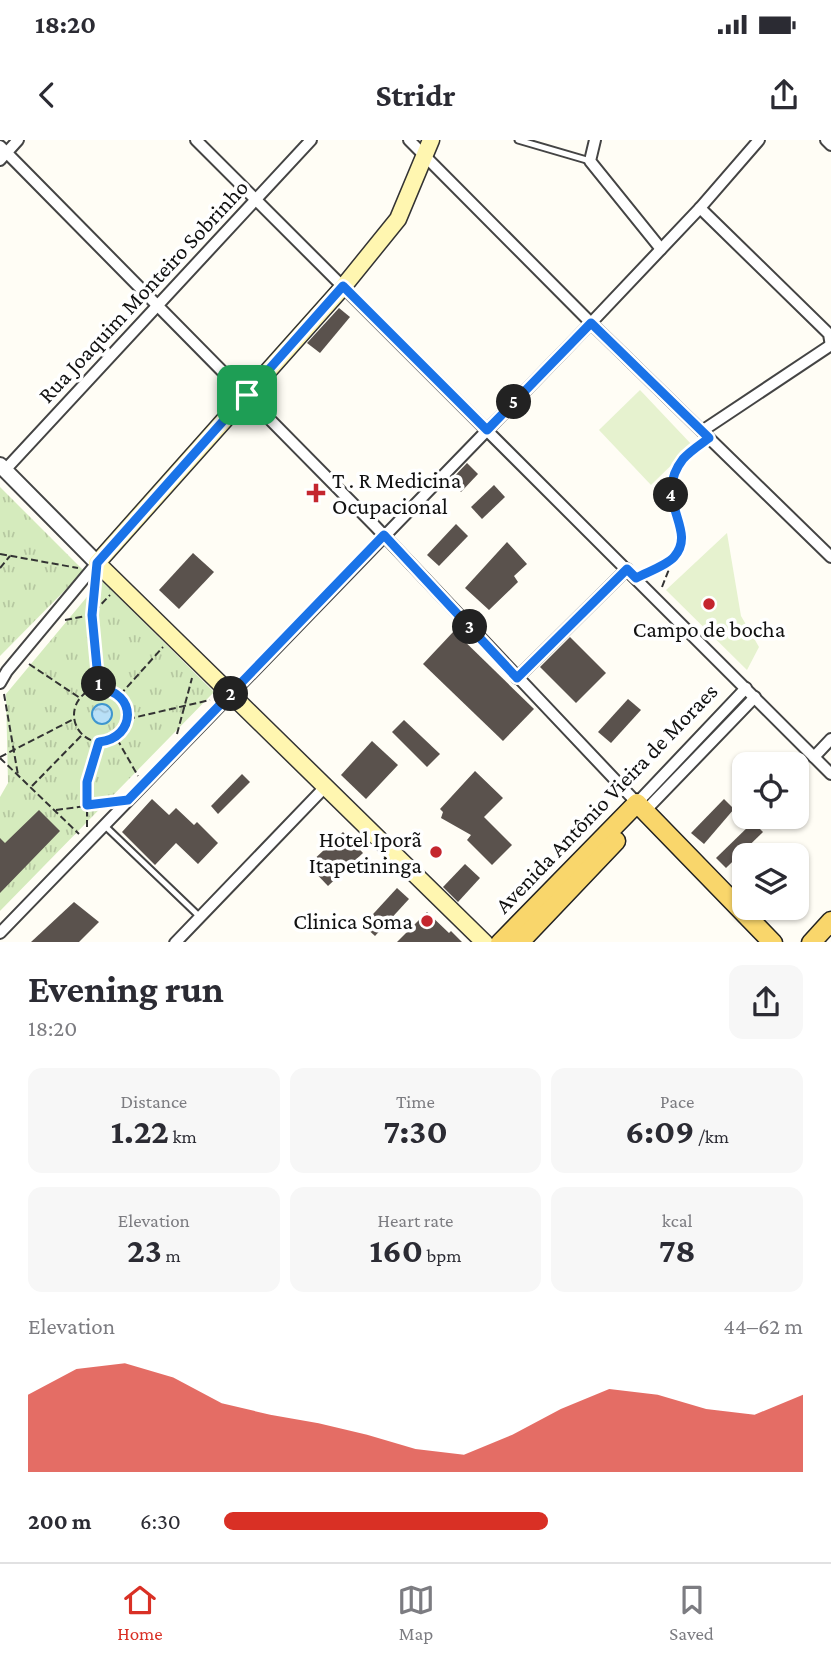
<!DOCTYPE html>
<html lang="en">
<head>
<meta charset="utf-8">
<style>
	body { margin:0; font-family:"Crimson Pro",serif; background:#f7f7f7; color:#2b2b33; height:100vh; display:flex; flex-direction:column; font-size:26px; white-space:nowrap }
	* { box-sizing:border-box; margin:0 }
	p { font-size:23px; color:#7c7c81 }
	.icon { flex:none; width:38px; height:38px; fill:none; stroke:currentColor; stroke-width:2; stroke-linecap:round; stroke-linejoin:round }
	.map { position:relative; height:802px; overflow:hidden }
	.details { display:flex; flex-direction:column; background:#fff; flex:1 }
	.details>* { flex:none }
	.fabs { position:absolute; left:732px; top:612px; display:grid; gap:14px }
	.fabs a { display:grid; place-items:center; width:77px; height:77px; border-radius:14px; background:#fff; box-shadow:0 2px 5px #0004; font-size:35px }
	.pin { position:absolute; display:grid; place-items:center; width:60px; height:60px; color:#fff; margin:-30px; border-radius:14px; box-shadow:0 4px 10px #0006 }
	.km { position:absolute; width:35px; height:35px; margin:-18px; border-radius:50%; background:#222; color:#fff; font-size:19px; line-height:35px; text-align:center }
	.round { display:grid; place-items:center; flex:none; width:74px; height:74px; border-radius:14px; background:#f7f7f7 }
	.headline { display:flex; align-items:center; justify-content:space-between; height:119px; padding:0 28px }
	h1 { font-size:38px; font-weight:700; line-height:52px }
	.stats { display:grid; grid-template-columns:repeat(3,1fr); gap:10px; height:119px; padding:7px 28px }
	.stats div { display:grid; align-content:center; border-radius:14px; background:#f7f7f7; text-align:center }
	.stats b { font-size:35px; font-weight:700 }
	.stats small { font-size:19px; font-weight:400 }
	.stats p { font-size:19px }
	.chart { height:196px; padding:14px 28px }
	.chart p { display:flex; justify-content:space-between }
	.chart svg { width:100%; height:126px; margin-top:7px; fill:#d93025; opacity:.7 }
	ul { padding:0 28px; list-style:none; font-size:23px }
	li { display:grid; grid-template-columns:112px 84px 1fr; align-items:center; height:52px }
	li i { height:18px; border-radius:9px; background:#d93025 }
	.status { display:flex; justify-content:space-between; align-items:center; height:49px; padding:0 35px; background:#fff; direction:ltr }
	.status svg { height:19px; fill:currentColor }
	header { display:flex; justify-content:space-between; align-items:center; height:91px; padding:0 28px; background:#fff; font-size:32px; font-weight:700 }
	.menu { display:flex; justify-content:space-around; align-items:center; height:98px; border-top:2px solid #e1e1e2; background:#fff; font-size:19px; color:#7c7c81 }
	.menu a { display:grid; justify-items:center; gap:4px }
	.menu .current { color:#d93025 }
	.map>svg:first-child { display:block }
	.grass { fill:url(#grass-tufts) }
	.pitch { fill:#e6f2cf }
	.water { fill:url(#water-ripples); stroke:#3f96cf; stroke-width:2 }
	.building { fill:#5a524d }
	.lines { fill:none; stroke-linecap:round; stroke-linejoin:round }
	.service-casing { stroke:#444; stroke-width:9 }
	.minor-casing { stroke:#444; stroke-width:14 }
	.tertiary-casing { stroke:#444; stroke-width:18 }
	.secondary-casing { stroke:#333; stroke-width:19 }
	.primary-casing { stroke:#222; stroke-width:21 }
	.path { stroke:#333; stroke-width:2; stroke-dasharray:7 3.5; stroke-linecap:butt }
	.service { stroke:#fff; stroke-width:5 }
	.minor { stroke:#fff; stroke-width:10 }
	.tertiary { stroke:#fff; stroke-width:14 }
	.secondary { stroke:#fff6b0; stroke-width:16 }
	.primary { stroke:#f9d66b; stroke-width:18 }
	.route-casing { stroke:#fff; stroke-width:14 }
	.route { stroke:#1a73e8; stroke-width:9 }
	.poi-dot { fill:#c4262e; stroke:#fff; stroke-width:2.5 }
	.labels { text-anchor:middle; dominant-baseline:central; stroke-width:7; stroke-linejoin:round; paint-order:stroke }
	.street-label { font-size:23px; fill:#111; stroke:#fff }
	.poi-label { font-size:23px; fill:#111; stroke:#fff; text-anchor:end }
</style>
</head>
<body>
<div class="status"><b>18:20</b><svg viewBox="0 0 49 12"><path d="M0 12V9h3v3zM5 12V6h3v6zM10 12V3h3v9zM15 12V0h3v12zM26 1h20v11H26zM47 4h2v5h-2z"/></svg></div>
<header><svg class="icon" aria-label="back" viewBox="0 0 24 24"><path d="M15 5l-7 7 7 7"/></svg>Stridr<svg class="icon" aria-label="share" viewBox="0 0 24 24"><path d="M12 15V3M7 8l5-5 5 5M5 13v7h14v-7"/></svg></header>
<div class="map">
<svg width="831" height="803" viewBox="0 0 831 803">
	<defs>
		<pattern id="grass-tufts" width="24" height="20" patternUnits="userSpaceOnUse" patternTransform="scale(1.75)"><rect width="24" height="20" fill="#d5ebbd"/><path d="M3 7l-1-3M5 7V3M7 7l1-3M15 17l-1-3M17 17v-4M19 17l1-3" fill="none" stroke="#b6c8a1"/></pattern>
		<pattern id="water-ripples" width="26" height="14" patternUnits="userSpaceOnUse" patternTransform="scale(1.75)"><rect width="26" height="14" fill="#b9e0f7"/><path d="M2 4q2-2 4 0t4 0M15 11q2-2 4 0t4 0" fill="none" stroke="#9ebfd3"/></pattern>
	</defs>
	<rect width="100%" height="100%" fill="#fffdf5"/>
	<!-- grass -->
	<g class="grass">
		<path d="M0,347L84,431L0,516Z"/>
		<path d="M101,440L214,552L0,771V657L8,643L6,554Z"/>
	</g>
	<!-- pitch -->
	<g class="pitch">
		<path d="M640,250L692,305L651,345L599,290Z"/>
		<path d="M727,393L741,476L759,507L747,530L666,450Z"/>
	</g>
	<!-- water -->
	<circle class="water" cx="102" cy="574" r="10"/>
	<!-- building -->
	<g class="building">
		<path d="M339,168L350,177L320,213L307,203Z"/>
		<path d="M467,323L478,334L461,352L450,341Z"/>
		<path d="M494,345L505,357L482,379L471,367Z"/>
		<path d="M456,384L468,396L439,426L427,415Z"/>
		<path d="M507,402L527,424L514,436L518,442L489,470L465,448Z"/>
		<path d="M193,413L214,432L179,469L159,450Z"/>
		<path d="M454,491L534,569L503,601L423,524Z"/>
		<path d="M570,497L606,533L576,563L540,527Z"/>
		<path d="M628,559L641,570L611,603L598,592Z"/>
		<path d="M404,580L440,614L427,627L392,592Z"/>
		<path d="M372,601L398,625L366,659L341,635Z"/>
		<path d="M475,631L503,658L484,677L512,705L492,725L467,700L471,695L441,678L443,672L440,669Z"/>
		<path d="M242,634L250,642L218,674L211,666Z"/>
		<path d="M152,659L169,675L176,668L194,685L197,682L218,703L198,724L176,703L155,725L122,692Z"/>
		<path d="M724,659L734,669L704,704L691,693Z"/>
		<path d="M39,670L60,691L0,753V698L5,703Z"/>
		<path d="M753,682L763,692L726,728L716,718Z"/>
		<path d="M343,692L363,713L328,746L308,725Z"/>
		<path d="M465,724L480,738L458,762L443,747Z"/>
		<path d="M397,748L409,759L375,796L363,785Z"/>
		<path d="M74,762L99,782L79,802H31Z"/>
		<path d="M427,772L449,793L451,791L462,802H397Z"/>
	</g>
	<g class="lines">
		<!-- service casing -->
		<g class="service-casing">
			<g id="service">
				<path d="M518,0L590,21"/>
				<path d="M104,685L200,777"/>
			</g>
		</g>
		<!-- minor casing -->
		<g class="minor-casing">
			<g id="minor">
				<path d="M196,0L831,634"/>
				<path d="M409,0L591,183L831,417"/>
				<path d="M595,0L590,21L661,109"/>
				<path d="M826,0L831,5"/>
				<path d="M0,6L375,386L637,663L746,548"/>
				<path d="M0,20L18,0"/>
				<path d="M700,68L829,194L831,206"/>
				<path d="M702,291L831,205"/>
				<path d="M5,330L311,0"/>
				<path d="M517,538L627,429"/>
				<path d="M0,543L7,531L97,423"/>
				<path d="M814,617L831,599"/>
				<path d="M645,671L755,557"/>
				<path d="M0,793L591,183L700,68L759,0"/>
				<path d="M175,803L326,646"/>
			</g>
		</g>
		<!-- tertiary casing -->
		<g class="tertiary-casing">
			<path id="tertiary" d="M0,325L97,423"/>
		</g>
		<!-- secondary casing -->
		<g class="secondary-casing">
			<path id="secondary" d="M431,0L398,79L343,147L97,423L485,803"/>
		</g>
		<!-- primary casing -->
		<g class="primary-casing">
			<g id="primary">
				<path d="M500,803L637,663L773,803"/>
				<path d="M519,803L616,701"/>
				<path d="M811,803L831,781"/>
			</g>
		</g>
		<!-- path -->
		<g class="path">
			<path d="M0,414L78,428"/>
			<path d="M0,428L10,416"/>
			<path d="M647,432L673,418"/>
			<path d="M95,445L91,475L99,547"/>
			<path d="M662,447L683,394C669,352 662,337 700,305"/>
			<path d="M65,480L91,475L110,455"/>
			<path d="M29,524L80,558"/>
			<circle cx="101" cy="575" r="27"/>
			<path d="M4,554L18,635"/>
			<path d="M120,555L163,507"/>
			<path d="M128,579L210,560"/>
			<path d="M177,594L192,538"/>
			<path d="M117,599L138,636"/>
			<path d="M0,617L74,579"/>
			<path d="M0,618L79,694"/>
			<path d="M32,646L82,595"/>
			<path d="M56,670L109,663"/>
			<path d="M87,687V642L99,603"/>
		</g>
		<!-- service -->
		<use href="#service" class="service"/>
		<!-- minor -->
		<use href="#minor" class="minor"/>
		<!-- tertiary -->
		<use href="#tertiary" class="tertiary"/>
		<!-- secondary -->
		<use href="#secondary" class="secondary"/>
		<!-- primary -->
		<use href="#primary" class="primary"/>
	</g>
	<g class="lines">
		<!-- route casing -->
		<g class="route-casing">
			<path id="route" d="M343,146L487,290L591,183L709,298C701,304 690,311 683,319C651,360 699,389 674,417C666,426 647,432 636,438L627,429L517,538L384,395L128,660L87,665V642L99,602C137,598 137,551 99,549L92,475L97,423Z"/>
		</g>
		<!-- route -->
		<use href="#route" class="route"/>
	</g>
	<!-- markers -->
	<g class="poi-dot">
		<path d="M312.5 342.5h7v7h7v7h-7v7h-7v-7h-7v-7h7z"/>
		<circle cx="709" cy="464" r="7"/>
		<circle cx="436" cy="712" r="7"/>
		<circle cx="427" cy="781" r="7"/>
	</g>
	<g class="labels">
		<!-- street labels -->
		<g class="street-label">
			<text transform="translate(143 151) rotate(-47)">Rua Joaquim Monteiro Sobrinho</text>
			<text transform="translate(606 658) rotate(-46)">Avenida Antônio Vieira de Moraes</text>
		</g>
		<!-- poi labels -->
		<g class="poi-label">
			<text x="332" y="340" text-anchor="start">T . R Medicina<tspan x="332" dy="26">Ocupacional</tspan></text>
			<text x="709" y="489" text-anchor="middle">Campo de bocha</text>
			<text x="422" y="699">Hotel Iporã<tspan x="422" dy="26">Itapetininga</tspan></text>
			<text x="413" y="781">Clinica Soma</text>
		</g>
	</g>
</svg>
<div class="fabs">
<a><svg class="icon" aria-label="locate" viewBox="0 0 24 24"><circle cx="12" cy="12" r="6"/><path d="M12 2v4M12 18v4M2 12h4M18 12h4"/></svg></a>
<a><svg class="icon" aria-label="layers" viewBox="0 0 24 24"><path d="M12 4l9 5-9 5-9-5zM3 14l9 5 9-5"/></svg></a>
</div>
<div class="pin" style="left:247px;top:255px;background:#1e9e55"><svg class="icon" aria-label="arrive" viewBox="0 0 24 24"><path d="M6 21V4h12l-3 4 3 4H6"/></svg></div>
<b class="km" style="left:99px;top:544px">1</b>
<b class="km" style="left:231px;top:554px">2</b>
<b class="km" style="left:470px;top:487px">3</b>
<b class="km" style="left:671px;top:355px">4</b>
<b class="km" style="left:514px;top:262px">5</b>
</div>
<section class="details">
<div class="headline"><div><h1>Evening run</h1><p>18:20</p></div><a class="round"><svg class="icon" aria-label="share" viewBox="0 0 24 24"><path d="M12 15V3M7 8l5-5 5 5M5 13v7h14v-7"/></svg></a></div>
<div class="stats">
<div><p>Distance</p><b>1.22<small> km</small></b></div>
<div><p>Time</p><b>7:30</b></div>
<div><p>Pace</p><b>6:09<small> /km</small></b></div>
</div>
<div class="stats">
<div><p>Elevation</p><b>23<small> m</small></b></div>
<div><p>Heart rate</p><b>160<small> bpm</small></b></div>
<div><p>kcal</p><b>78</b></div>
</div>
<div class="chart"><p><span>Elevation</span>44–62 m</p>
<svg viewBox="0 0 160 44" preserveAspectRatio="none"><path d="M0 44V17L10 8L20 6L30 11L40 20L50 24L60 27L70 31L80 36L90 38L100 31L110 22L120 15L130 17L140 22L150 24L160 17V44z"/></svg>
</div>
<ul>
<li><b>200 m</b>6:30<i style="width:56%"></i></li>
</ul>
</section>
<nav class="menu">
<a class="current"><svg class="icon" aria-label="home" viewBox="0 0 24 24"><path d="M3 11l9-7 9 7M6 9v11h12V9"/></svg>Home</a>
<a><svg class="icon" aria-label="map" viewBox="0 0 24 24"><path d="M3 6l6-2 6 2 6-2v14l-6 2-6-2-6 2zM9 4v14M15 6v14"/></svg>Map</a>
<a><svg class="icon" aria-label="saved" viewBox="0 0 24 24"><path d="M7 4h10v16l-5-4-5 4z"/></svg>Saved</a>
</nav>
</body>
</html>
